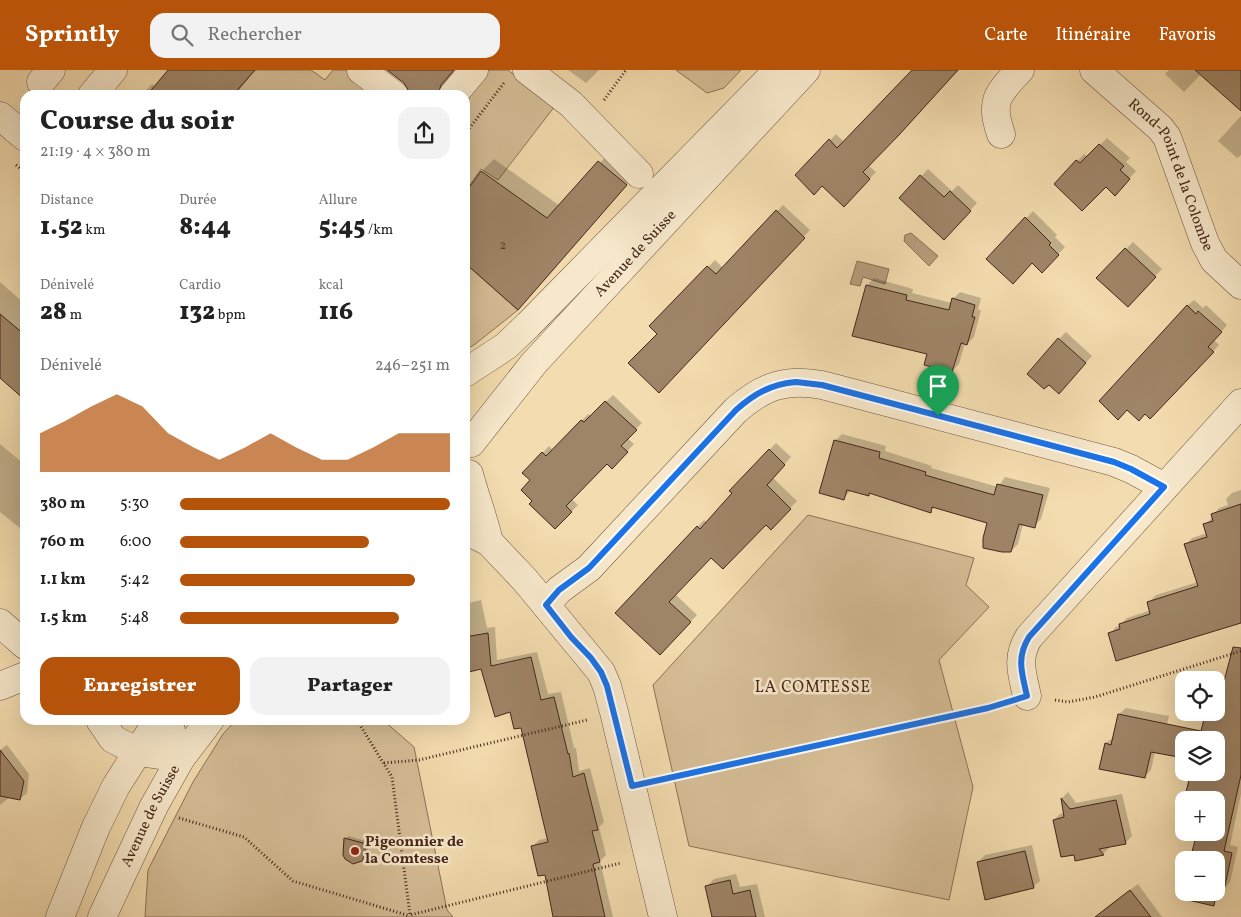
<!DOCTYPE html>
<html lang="fr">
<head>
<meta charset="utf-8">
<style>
	body { margin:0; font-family:Vollkorn,serif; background:#f2f2f2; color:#222; height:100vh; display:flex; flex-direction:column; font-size:19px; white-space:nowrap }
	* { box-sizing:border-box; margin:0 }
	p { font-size:16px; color:#767676 }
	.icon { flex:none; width:28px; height:28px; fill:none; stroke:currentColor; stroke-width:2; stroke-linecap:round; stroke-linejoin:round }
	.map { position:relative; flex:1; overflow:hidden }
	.panel { position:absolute; left:20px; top:20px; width:450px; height:635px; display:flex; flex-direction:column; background:#fff; border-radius:15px; box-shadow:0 5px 20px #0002 }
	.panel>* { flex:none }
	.controls { position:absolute; left:1175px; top:601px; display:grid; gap:10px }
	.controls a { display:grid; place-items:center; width:50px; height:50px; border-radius:10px; background:#fff; box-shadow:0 5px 20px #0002; font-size:25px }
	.pin { position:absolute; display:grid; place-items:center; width:42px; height:42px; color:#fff; margin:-51px -21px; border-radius:50% 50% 50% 0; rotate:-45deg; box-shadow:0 0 5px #0007 }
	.pin .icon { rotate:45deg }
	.round { display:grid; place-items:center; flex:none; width:52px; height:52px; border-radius:15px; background:#f2f2f2 }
	.head { display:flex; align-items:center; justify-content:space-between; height:85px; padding:0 20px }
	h1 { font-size:28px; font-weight:800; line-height:38px }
	.metrics { display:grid; grid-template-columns:repeat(3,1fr); gap:8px; height:85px; padding:5px 20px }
	.metrics div { display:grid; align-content:center }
	.metrics b { font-size:25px; font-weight:800 }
	.metrics small { font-size:14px; font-weight:400 }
	.metrics p { font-size:14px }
	.chart { height:140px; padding:10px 20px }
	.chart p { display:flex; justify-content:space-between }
	.chart svg { width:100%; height:90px; margin-top:5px; fill:#b45309; opacity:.7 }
	.cta { display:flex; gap:10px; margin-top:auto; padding:10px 20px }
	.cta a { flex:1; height:58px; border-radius:15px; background:#b45309; color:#fff; font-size:20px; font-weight:800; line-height:58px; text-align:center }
	.cta a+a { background:#f2f2f2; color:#222 }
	ul { padding:0 20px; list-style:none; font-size:16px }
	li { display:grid; grid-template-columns:80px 60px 1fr; align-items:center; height:38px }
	li i { height:12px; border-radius:6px; background:#b45309 }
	header { display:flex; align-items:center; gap:30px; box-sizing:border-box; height:70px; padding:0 25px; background:#b45309; color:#fff }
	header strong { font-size:24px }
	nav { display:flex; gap:28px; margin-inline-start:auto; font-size:18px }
	.search { width:350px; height:45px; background:#f2f2f2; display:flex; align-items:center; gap:12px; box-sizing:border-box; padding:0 18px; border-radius:15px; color:#767676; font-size:19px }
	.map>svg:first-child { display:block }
	.green { fill:#d5bd96; stroke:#8c7258 }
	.water { fill:#b89e7d; stroke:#8a6e56 }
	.shadow { fill:#0003 }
	.building { fill:#9f8568; stroke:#44261b }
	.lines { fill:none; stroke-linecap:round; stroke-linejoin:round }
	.minor-casing { stroke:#705440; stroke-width:29 }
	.path { stroke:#44261b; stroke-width:3; stroke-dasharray:1 2.5; stroke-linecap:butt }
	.minor { stroke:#f7e8cb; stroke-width:28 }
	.route-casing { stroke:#fff; stroke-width:10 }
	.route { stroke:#1a73e8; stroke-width:6 }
	.poi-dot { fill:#8f2418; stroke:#f7e8cb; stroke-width:2 }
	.labels { text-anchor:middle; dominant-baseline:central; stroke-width:5; stroke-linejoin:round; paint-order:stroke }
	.number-label { font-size:12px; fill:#5b3e2e }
	.street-label { font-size:15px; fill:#44261b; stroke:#f7e8cb }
	.poi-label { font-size:15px; font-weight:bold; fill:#44261b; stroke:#f7e8cb; text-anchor:start }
	.neighbourhood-label { font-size:16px; letter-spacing:1px; fill:#44261b; stroke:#f7e8cb }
</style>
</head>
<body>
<header>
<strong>Sprintly</strong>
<div class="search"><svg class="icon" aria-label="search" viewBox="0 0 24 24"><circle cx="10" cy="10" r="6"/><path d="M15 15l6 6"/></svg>Rechercher</div>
<nav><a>Carte</a><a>Itinéraire</a><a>Favoris</a></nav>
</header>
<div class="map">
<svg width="1241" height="847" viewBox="0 0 1241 847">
	<rect width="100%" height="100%" fill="#f3dcaf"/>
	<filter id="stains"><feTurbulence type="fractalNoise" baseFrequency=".004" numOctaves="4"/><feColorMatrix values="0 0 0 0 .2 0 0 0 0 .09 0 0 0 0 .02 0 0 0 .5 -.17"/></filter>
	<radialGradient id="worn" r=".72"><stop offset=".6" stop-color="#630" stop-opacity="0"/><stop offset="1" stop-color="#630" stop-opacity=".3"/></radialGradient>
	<!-- green -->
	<g class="green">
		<path d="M244,0H311L325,10L333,0H347L380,25H234L250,6Z"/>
		<path d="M484,0H508L555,36L498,110L481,99L465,122V25Z"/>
		<path d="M676,0H741L724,18L707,23Z"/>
		<path d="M465,193L518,240L474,275L465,280Z"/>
		<path d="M808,445L974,488L966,515L989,537L939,590L973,717L949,830L689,776L653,615Z"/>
		<path d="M236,650H383L414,677L447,840L453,847H145L148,800L193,712L223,664Z"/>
	</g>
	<!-- water -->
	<g class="water">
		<path d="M911,163L938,186L929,196L904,171L905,165Z"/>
		<path d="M857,191L889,199L885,214L863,207L860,216L850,214Z"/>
	</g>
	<!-- shadow -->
	<g class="shadow">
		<path d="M170,0H256L235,21L226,25H141L152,14L155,17Z"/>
		<path d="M389,0H454L445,25H413L405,12Z"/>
		<path d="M568,0H599L586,13Z"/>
		<path d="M914,0H959L868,95L876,102L844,136L822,115L797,105L836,64L844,72Z"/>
		<path d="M1169,0H1229L1201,4L1184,22L1165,4Z"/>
		<path d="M1241,46V85L1237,88L1218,71Z"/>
		<path d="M1107,68L1130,88L1126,92L1136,101L1115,124L1106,115L1055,114L1084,84L1088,87Z"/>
		<path d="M612,80L638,102L518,238L465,191L466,124L482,101L494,89L560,136Z"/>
		<path d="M928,99L952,121L958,115L977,133L951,162L901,128Z"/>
		<path d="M783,135L810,160L666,314L659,264L651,256L715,190L723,198Z"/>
		<path d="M1033,141L1057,165L1055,167L1065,177L1042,201L1032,192L988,189Z"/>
		<path d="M1133,172L1162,199L1128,235L1098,208Z"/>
		<path d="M874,208L913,219L912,223L952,233L953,229L960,222L981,228L978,240H981L974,267L967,274L965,273L959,294L952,301L929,283L867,215Z"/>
		<path d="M0,212L25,234V328L0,307Z"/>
		<path d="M1194,230L1203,238L1206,235L1227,255L1214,270L1219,275L1150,347L1145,343L1127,339L1187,236Z"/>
		<path d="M1066,262L1092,286L1065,316L1049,313L1059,269Z"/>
		<path d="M613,325L642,353L627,368L634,374L619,390L607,392L571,428L578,435L555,458L534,431L532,410L524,403L549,376L553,380L588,344L591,346Z"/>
		<path d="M842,364L886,376L885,381L932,396L931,398L998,417L1005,407L1050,418L1041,449L1034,456L1023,454L1018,474L1011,481L989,453L935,437L930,441L871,423L868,425L851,420L844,428L835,371Z"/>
		<path d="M776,373L791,387L773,408L797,431L777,452L766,454L711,486L675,524L697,545L660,583L616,543L704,450L707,452L734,423L731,421Z"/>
		<path d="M0,374L25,395V462L0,442Z"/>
		<path d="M1241,420V552L1110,564L1116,557L1120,555L1127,548L1151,540L1149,532L1156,525L1198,512L1186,475L1192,468L1207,463L1205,455L1213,447V445L1219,438L1228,435L1226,429L1232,423Z"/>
		<path d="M481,530L487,558L495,557L497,590L537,582L548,624L561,622L574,678H576L579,701L590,698L604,752L599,757L606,785L600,791L613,847H554L546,803L532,777L539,770L549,768L522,657L482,597L465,602V534Z"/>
		<path d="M1241,604V724L1230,775L1238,777L1230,812L1224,819H1222L1220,828L1213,834L1216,822V790H1192L1216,762V730H1185L1216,702V670H1206L1216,642L1217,619L1224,612Z"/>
		<path d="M1126,638L1169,646L1162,675L1155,682L1151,700L1144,707L1106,673L1114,667L1119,644Z"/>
		<path d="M7,675L29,704L27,723L20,729L10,727L0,735V680Z"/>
		<path d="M1068,722L1076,733L1122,724L1132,766L1125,773L1108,776L1110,777L1103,784L1076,789L1075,783L1054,750L1060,744L1064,743L1062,728Z"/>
		<path d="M348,766L366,771L369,778L362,790L345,769Z"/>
		<path d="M1032,775L1040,811L1033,817L978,792L985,785Z"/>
		<path d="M736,804L740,817L757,814L765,847H714L707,816L714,809Z"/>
		<path d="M1138,814L1162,847H1104L1102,843L1108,836Z"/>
	</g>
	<!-- building -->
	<g class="building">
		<path d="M168,0H255L233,25H147Z"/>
		<path d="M387,0H454L441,15L438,25H411L404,13Z"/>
		<path d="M912,0H958L899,65L863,102L870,109L844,137L822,116L814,125L795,105L829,69L837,78Z"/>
		<path d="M1195,0H1241V41Z"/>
		<path d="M1099,74L1124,96L1120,100L1130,109L1115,126L1106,117L1082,141L1054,114L1076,90L1080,93Z"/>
		<path d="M598,91L627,115L518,240L465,193V123L481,101L547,148Z"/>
		<path d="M920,105L944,127L950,121L971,141L944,170L899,128Z"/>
		<path d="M776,140L805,168L659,323L628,293L657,264L649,256L707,196L716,204Z"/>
		<path d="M1025,147L1051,173L1049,175L1059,185L1042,203L1032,193L1013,214L986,189Z"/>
		<path d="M1125,178L1156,207L1128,237L1096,208Z"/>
		<path d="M866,215L907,225L906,230L949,240L952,228L975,235L972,247H975L967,275L961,273L952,302L924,295L927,284L852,266Z"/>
		<path d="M1187,235L1196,244L1198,241L1222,262L1208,277L1214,282L1150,349L1145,344L1139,351L1127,340L1118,350L1099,331Z"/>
		<path d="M0,244L25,265V330L0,308Z"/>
		<path d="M1058,268L1086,293L1059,324L1049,315L1044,319L1027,304Z"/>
		<path d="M605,331L637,360L621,376L628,382L612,399L607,394L566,436L572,442L555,459L529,434L532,431L521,420L530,410L522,403L542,382L546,386L581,350L584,352Z"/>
		<path d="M834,370L880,382L879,388L926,402L925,405L994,425L997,414L1043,425L1035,458L1019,454L1011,482H1002L983,478V468L987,453L932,437L931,443L869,423V426L847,420L844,430L819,423Z"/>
		<path d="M769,379L785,395L767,415L791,439L771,460L766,455L723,499L711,488L669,532L691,552L660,585L615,543L697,456L700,459L732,423L729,421Z"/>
		<path d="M1241,434V553L1116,591L1108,563L1120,559L1119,554L1150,544L1147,532L1198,516L1184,474L1207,467L1203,454L1213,451L1211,444Z"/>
		<path d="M488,563L491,596L531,587L541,630L554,627L568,684L569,683L573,707L584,703L598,760L592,761L600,792L593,794L605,847H553L545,805L538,806L531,776L548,772L521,658L514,659L510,642L495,647L481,599L465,603V567Z"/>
		<path d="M1233,577L1241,578V705L1224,781L1232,783L1224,820L1217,819L1214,836L1188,830L1189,822H1216V790H1190L1195,770L1205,762H1216V730H1184L1191,702H1216V670H1184V688L1151,682L1145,708L1099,699L1105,673L1111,675L1118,644L1201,661L1204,649L1209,650L1211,642H1216V618L1222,619Z"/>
		<path d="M0,680L24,711L20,730L0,726Z"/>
		<path d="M1061,728L1070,739L1116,730L1126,774L1099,779L1104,785L1075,791L1074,785L1061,787L1053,750L1064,747Z"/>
		<path d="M344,768L363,773L366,782L362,791L353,794L345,789L343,785Z"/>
		<path d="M1025,781L1034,818L985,830L977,792Z"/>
		<path d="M730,810L733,824L750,820L756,847H712L705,816Z"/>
		<path d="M1130,820L1151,847H1095Z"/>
	</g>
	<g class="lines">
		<!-- minor casing -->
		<g class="minor-casing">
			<g id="minor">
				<path d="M361,0L394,25"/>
				<path d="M527,0L571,34L639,104"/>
				<path id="s1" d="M1094,0L1160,58L1167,67L1205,173L1214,190L1241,215"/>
				<path d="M41,12L51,0"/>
				<path d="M92,25L113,0"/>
				<path d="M453,25L474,0"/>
				<path d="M0,46L25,67"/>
				<path d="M1001,64C989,31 998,23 1020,0"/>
				<path d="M465,303L506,276L528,255L778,0"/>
				<path id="s2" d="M471,373L534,293L806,0"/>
				<path d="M469,404C475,427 484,449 489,472"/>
				<path d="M465,460L489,472L525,510L601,602L607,616L614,642L663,847"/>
				<path d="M546,535L559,520L589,498L736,340C764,316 786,308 822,315L1114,392L1131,399L1164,417"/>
				<path d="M0,553L25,575"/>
				<path d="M0,616L25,606"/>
				<path d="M1027,626C1022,603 1016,588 1029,567L1241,333"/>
				<path d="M100,650L113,669L138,682L181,688L167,650"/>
				<path d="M60,847L96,757L116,716L158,650"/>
				<path id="s3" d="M102,847L154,736L181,688L210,650"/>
			</g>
		</g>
		<!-- path -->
		<g class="path">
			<path d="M604,30L626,0"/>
			<path d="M465,64L504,13"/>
			<path d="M16,95L25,102"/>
			<path d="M1055,630L1068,632L1095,627L1241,581"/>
			<path d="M360,650V655L392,707L410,845L621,793"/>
			<path d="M384,693L419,690L587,650"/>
			<path d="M659,710L794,682L1002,634"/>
			<path d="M179,748L244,767L293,811L410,846"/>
		</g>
		<!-- minor -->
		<use href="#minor" class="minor"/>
	</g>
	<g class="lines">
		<!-- route casing -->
		<g class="route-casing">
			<path id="route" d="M796,312L822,315L1114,392L1131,399L1164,417L1029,567C1016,588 1022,603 1027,626L988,638L632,716L607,616L601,602L591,588L571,567L546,535L559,520L589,498L736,340C754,324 771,314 796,312Z"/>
		</g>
		<!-- route -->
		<use href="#route" class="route"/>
	</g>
	<!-- markers -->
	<circle class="poi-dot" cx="355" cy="781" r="5"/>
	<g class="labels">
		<!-- number labels -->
		<g class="number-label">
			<text x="503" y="176">2</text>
		</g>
		<!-- street labels -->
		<g class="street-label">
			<text stroke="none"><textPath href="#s1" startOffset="134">Rond-Point de la Colombe</textPath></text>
			<text stroke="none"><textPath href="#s2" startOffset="251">Avenue de Suisse</textPath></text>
			<text stroke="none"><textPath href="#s3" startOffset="112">Avenue de Suisse</textPath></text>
		</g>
		<!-- poi labels -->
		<g class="poi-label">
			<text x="365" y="772">Pigeonnier de<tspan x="365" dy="17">la Comtesse</tspan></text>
		</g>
		<!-- neighbourhood labels -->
		<g class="neighbourhood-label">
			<text x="813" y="618">LA COMTESSE</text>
		</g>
	</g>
	<rect width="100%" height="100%" filter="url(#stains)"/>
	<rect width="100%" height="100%" fill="url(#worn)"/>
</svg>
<div class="controls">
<a><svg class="icon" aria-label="locate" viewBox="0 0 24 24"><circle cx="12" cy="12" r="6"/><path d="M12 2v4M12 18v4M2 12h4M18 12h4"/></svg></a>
<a><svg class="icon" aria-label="layers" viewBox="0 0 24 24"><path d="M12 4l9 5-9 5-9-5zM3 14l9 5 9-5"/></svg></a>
<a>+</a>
<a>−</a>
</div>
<div class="pin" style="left:938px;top:346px;background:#1e9e55"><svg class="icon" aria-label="arrive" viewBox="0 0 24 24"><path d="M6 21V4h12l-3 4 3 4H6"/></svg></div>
<section class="panel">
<div class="head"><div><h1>Course du soir</h1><p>21:19 · 4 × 380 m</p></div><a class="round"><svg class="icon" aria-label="share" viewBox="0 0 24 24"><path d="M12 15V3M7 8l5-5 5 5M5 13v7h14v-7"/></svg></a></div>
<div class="metrics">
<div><p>Distance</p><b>1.52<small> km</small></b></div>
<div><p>Durée</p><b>8:44</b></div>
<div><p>Allure</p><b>5:45<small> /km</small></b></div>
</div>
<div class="metrics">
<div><p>Dénivelé</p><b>28<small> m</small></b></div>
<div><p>Cardio</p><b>132<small> bpm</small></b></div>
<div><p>kcal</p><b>116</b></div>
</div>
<div class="chart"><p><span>Dénivelé</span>246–251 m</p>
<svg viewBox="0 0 160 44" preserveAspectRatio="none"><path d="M0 44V25L10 19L20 12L30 6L40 12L50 25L60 32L70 38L80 32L90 25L100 32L110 38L120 38L130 32L140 25L150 25L160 25V44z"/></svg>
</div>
<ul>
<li><b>380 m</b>5:30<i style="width:100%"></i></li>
<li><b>760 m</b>6:00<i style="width:70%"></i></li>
<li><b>1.1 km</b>5:42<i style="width:87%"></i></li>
<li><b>1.5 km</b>5:48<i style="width:81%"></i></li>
</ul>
<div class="cta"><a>Enregistrer</a><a>Partager</a></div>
</section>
</div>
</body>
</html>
